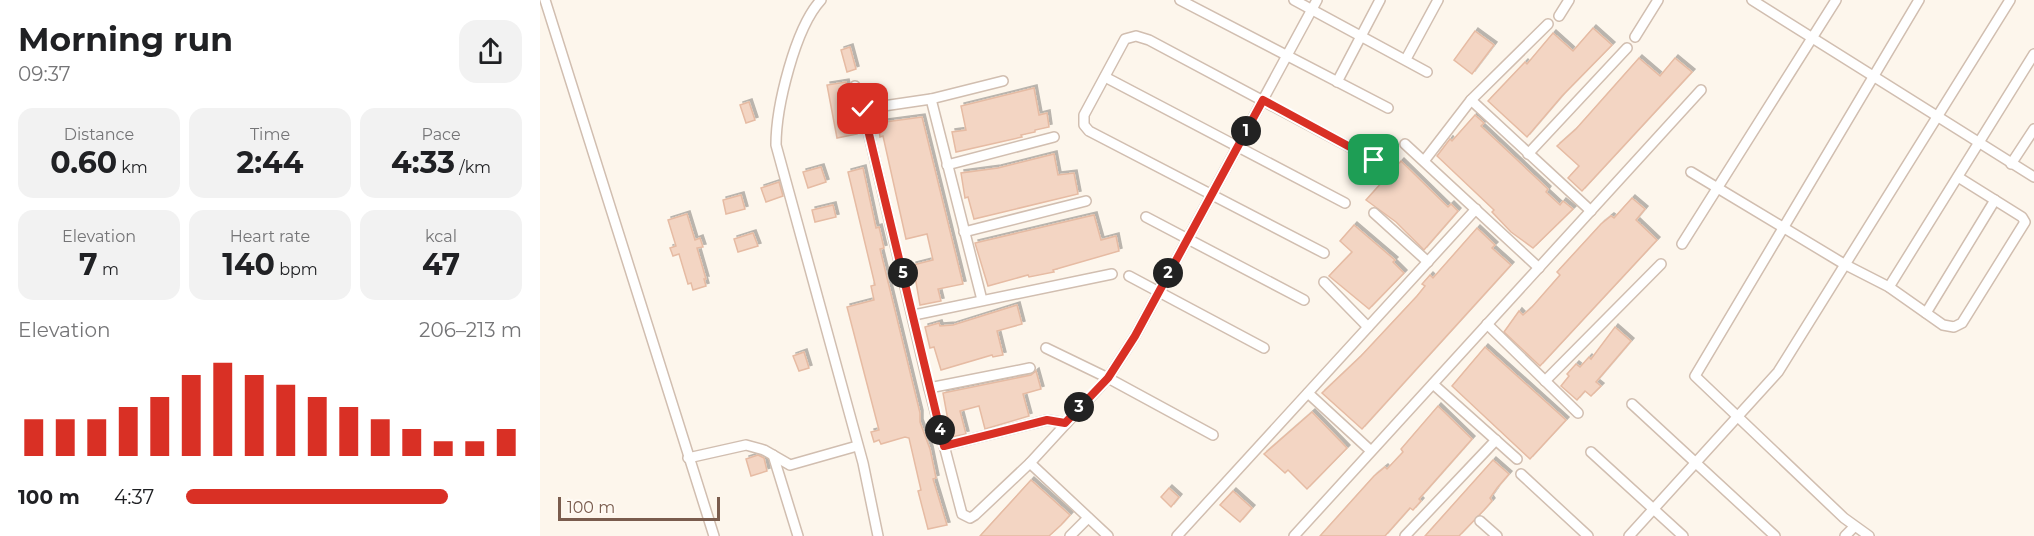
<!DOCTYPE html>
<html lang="en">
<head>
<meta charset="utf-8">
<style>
	body { margin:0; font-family:Montserrat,sans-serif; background:#f2f2f2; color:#202124; height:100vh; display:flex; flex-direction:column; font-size:22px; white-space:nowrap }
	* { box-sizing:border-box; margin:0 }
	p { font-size:20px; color:#757577 }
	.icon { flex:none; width:33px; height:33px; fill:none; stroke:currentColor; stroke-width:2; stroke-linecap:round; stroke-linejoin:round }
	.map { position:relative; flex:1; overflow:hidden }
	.panel { display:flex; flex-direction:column; background:#fff; width:540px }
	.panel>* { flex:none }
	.scale { position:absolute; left:18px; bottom:15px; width:162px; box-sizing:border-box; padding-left:6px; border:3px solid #7a5c4d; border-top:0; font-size:16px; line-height:21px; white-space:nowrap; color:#7a5c4d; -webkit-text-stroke:4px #fffaf3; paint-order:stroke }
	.pin { position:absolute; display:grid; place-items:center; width:51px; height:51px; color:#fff; margin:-26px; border-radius:12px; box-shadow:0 3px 9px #0006 }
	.km { position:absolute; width:30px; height:30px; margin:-15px; border-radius:50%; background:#222; color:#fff; font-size:16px; line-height:30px; text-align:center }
	.round { display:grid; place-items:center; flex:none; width:63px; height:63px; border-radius:18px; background:#f2f2f2 }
	.overview { display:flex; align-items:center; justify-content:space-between; height:102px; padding:0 18px }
	h1 { font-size:33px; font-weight:700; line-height:45px }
	.stats { display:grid; grid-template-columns:repeat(3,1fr); gap:9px; height:102px; padding:6px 18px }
	.stats div { display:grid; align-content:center; border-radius:15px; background:#f2f2f2; text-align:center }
	.stats b { font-size:30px; font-weight:700 }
	.stats small { font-size:16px; font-weight:400 }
	.stats p { font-size:16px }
	.chart { height:168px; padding:12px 18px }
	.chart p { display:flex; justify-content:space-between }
	.chart svg { width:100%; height:108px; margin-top:6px; stroke:#d93025; stroke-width:6 }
	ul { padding:0 18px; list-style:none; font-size:20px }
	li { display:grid; grid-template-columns:96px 72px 1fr; align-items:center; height:45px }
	li i { height:15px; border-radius:8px; background:#d93025 }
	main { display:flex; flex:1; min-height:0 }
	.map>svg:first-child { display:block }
	.building { fill:#f3d5c3; stroke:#e6bba3; stroke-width:1.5; filter:url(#shadow) }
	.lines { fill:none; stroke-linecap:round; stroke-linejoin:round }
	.street-casing { stroke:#d1beb0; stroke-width:12 }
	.street { stroke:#fff; stroke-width:9 }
	.route-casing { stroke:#fff; stroke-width:12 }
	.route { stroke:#d93025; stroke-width:8 }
</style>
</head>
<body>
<main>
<section class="panel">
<div class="overview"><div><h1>Morning run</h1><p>09:37</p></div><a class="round"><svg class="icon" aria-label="share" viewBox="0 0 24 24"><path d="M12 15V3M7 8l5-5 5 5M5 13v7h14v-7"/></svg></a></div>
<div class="stats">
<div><p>Distance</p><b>0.60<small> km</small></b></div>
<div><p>Time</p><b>2:44</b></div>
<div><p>Pace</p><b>4:33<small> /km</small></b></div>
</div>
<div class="stats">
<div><p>Elevation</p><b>7<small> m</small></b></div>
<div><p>Heart rate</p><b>140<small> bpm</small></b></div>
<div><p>kcal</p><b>47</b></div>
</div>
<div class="chart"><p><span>Elevation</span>206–213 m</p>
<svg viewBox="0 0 160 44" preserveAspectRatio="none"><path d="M5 44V29M15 44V29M25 44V29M35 44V24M45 44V20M55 44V11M65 44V6M75 44V11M85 44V15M95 44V20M105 44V24M115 44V29M125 44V33M135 44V38M145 44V38M155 44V33"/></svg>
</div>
<ul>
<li><b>100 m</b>4:37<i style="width:78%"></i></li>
</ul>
</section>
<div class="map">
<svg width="1494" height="536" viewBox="0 0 1494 536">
	<defs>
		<filter id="shadow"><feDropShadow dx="3" dy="-3" stdDeviation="0" flood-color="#0004"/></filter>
	</defs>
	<rect width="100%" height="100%" fill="#fdf6ec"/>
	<!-- building -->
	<g class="building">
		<path d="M1053,28L1072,45L1022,96L987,137L948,101L985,62L987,64L1013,33L1033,51Z"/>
		<path d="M935,31L954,45L932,74L914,60Z"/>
		<path d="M310,47L316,69L307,72L301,50Z"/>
		<path d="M1099,58L1120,76L1135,58L1152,72L1042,191L1028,178L1039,166L1017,146L1036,129Z"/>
		<path d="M306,82L317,134L297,138L287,85Z"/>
		<path d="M494,88L499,115L507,113L509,127L495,130V132L481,135L482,137L416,152L412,132L426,130L421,106Z"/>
		<path d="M209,102L215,120L206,123L200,105Z"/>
		<path d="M935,115L944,123L941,126L1008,189L1006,192L1020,205L1023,201L1033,209L993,248L971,232L952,212L954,210L897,156L910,139L912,141Z"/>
		<path d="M382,117L423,284L398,289L401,301L380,305L373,265L393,260L387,234L366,239L343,136L340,137L338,123Z"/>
		<path d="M514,154L518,175L534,173L538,194L434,219L428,197L425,198L421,173L458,168Z"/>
		<path d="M861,161L908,207L911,204L918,211L884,250L856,222L826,200Z"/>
		<path d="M281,167L286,182L268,188L263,172Z"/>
		<path d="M323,168L336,228L339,227L344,248L340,249L380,413V422L390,449L396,478L393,479L407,525L388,529L378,491L381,490L369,438L365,437L341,444L339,440L334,442L331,432L339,430L307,307L334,300L331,286L335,285L308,172Z"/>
		<path d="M239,182L243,196L226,202L221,188Z"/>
		<path d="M201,195L205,209L186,214L183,200Z"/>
		<path d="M1092,198L1105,209L1096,220L1117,240L1000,366L964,332L979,311L983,315L992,307L1020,275L1017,272L1061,224L1071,216L1074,218Z"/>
		<path d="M293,205L296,217L275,222L272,210Z"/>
		<path d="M147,214L155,240L160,238L163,247L157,248L166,279H164L166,286L153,290L151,283L148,284L139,254L133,256L130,248L136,246L128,220Z"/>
		<path d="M554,215L561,240L576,236L579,251L513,270L514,272L489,277L488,275L448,286L435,243Z"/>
		<path d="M814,225L855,260L853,262L864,273L829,309L789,276L812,252L800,241Z"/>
		<path d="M937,228L955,245L952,248L971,265L822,429L782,393L821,356L877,296L885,286L882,284L890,275L893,278Z"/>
		<path d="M213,233L218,246L198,252L194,239Z"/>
		<path d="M477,305L482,324L457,331L463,355L453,357L452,355L401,370L394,347L390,348L385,327L399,323L400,326L413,325Z"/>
		<path d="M1075,327L1091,341L1056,382L1061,386L1051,396L1045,391L1037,400L1021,386L1029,376L1027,374L1036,364L1040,367L1049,357L1051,359Z"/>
		<path d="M945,347L1026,420L990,459L912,386Z"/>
		<path d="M264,352L269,368L259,371L253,356Z"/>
		<path d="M496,371L501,389L483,394L489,416L445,429L439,406L420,411L426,434L411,437L403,393L491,375Z"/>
		<path d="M898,406L932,439L879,499L881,501L873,510L870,508L845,536H780L834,476L845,467L847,469L863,452L861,449Z"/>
		<path d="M772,412L807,448L767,489L748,470L745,473L724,454Z"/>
		<path d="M218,455L224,458L227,471L211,476L206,459Z"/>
		<path d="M953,460L969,474L957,488L950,498L952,501L944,510L919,536H885Z"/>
		<path d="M491,480L530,515L521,525L509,536H440Z"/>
		<path d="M629,488L639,497L631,507L621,497Z"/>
		<path d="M693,491L712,508L700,522L680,505Z"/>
	</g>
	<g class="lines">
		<!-- street casing -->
		<g class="street-casing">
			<g id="street">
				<path d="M5,0L174,536"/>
				<path d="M281,0C255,28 236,107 236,145L323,463L338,536"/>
				<path d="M640,0L848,108"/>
				<path d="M754,0L887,72"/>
				<path d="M1212,0L1494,177"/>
				<path d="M1019,16L1029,0"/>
				<path d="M1095,37L1118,0"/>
				<path d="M866,59L898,0"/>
				<path d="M565,77L805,203"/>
				<path d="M797,82L840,0"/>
				<path d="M315,86L323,109L389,388L422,514L430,518L435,515L490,463L568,536"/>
				<path d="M391,99L442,300"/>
				<path d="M931,100L1051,211"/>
				<path d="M323,109L391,99L463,81"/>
				<path d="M865,144L999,268"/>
				<path d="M988,154L1087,48"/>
				<path d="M884,161L931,100L1008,24"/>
				<path d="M1471,164L1494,129"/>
				<path d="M407,165L514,137"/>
				<path d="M1151,172L1304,264L1349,287L1403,325L1414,327L1422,323L1485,222L1482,217L1418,177"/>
				<path d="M834,213L888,262"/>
				<path d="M606,217L764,300"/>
				<path d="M424,232L546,201"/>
				<path d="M1142,244L1296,0"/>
				<path d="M784,253L549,131L544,125V115L585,39L596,36L609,40L834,160"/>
				<path d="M589,276L724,348"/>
				<path d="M784,282L828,327"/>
				<path d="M1349,287L1494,54"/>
				<path d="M1386,313L1455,200"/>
				<path d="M374,315L572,274"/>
				<path d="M947,324L1038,413"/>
				<path d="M506,348L568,378L673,435"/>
				<path d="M1005,381L1121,264"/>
				<path d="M893,384L977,459"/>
				<path d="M389,388L490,368"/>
				<path d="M768,393L831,451"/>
				<path d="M1092,404L1235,536"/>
				<path d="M404,446L507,420L525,423"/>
				<path d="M1051,452L1143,536"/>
				<path d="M233,455L258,536"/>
				<path d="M148,458L206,445L224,450L250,465L317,446"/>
				<path d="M490,463L568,378L595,336L777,0"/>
				<path d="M981,474L1048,536"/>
				<path d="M940,521L957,536"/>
				<path d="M530,536L548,518"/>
				<path d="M637,536L936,209"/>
				<path d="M754,536L1161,90"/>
				<path d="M865,536L956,440"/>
				<path d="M1089,536L1238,372L1470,0"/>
				<path d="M1305,536L1314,527"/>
				<path d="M1329,536L1304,518L1155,376L1379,0"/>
			</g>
		</g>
		<!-- street -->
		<use href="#street" class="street"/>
	</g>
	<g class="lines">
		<!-- route casing -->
		<g class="route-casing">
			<path id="route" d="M323,109L404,446L507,420L525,423L568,378L595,336L723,100L834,160"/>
		</g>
		<!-- route -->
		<use href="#route" class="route"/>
	</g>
</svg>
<div class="scale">100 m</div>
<div class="pin" style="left:834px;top:160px;background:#1e9e55"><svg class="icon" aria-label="arrive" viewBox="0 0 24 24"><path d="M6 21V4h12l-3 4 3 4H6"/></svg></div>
<div class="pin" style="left:323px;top:109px;background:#d93025"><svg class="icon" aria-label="check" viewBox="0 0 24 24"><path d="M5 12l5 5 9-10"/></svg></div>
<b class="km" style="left:706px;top:131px">1</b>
<b class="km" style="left:628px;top:273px">2</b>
<b class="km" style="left:539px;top:407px">3</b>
<b class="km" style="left:400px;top:430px">4</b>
<b class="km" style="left:363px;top:273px">5</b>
</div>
</main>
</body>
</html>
